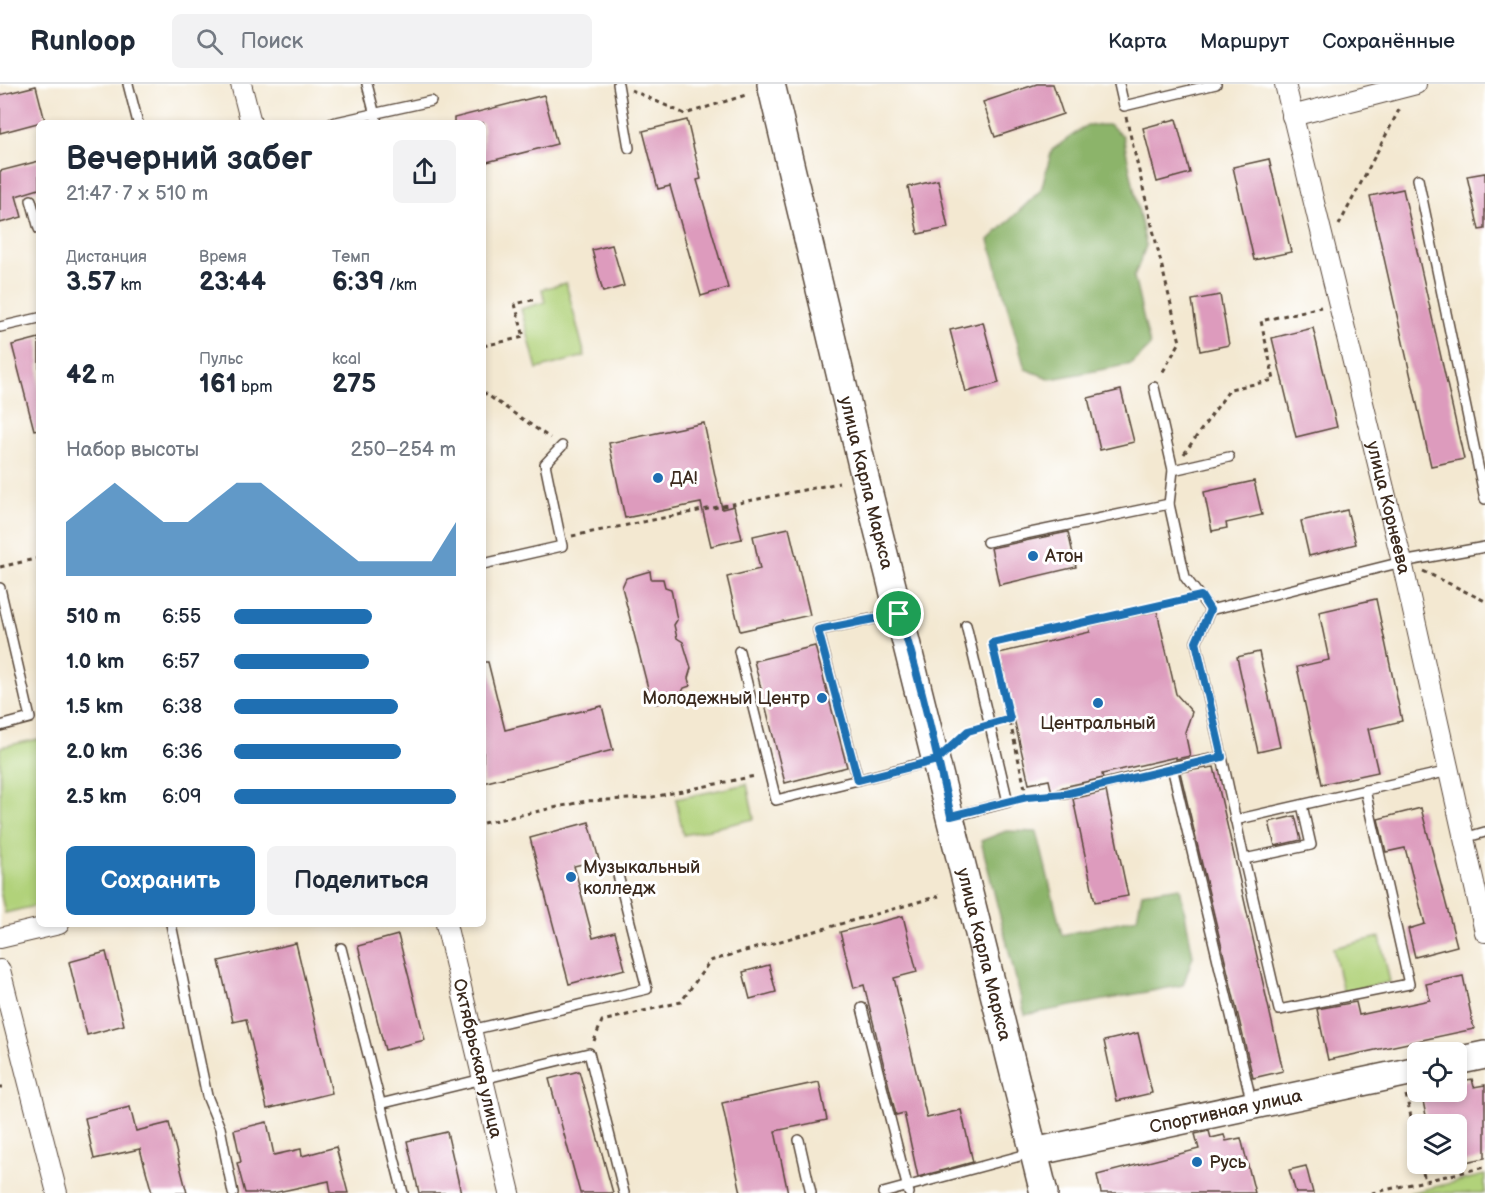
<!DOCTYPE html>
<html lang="ru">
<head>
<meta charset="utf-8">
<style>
	body { margin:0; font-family:"Balsamiq Sans",sans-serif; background:#f2f2f3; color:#1f2937; height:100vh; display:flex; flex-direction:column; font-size:22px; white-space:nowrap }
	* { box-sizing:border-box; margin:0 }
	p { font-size:20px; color:#747a83 }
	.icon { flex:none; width:33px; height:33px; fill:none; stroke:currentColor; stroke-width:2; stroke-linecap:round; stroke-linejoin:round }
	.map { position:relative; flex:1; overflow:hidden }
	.sheet { position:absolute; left:36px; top:36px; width:450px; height:807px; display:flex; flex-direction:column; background:#fff; border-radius:9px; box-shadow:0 3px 9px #0003 }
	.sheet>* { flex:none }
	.controls { position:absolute; left:1407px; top:958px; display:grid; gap:12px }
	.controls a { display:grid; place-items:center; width:60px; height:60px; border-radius:9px; background:#fff; box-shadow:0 3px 9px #0003; font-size:30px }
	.pin { position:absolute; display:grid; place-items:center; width:51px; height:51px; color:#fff; margin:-26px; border:3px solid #fff; border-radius:50%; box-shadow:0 2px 6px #0007 }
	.round { display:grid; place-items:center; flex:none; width:63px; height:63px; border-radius:9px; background:#f2f2f3 }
	.overview { display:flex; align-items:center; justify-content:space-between; height:102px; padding:0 30px }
	h1 { font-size:33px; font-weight:700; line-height:45px }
	.figures { display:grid; grid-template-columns:repeat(3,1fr); gap:9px; height:102px; padding:6px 30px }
	.figures div { display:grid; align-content:center }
	.figures b { font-size:26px; font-weight:700 }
	.figures small { font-size:16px; font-weight:400 }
	.figures p { font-size:16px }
	.chart { height:168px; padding:12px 30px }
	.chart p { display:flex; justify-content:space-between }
	.chart svg { width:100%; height:108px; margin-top:6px; fill:#1f6fb2; opacity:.7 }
	.cta { display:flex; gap:12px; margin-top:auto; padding:12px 30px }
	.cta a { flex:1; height:69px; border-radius:9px; background:#1f6fb2; color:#fff; font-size:24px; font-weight:700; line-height:69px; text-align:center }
	.cta a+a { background:#f2f2f3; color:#1f2937 }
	ul { padding:0 30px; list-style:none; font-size:20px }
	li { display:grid; grid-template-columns:96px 72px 1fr; align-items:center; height:45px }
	li i { height:15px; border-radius:8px; background:#1f6fb2 }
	header { display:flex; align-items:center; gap:36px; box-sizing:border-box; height:84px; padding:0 30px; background:#fff; border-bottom:2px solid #e0e1e3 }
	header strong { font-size:28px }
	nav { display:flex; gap:33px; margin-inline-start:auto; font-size:21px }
	.search { width:420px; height:54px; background:#f2f2f3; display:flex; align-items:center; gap:15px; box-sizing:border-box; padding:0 21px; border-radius:9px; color:#747a83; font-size:22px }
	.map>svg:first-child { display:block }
	.green { fill:#b1d27a; stroke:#767e4c; stroke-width:1.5 }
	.forest { fill:#8cb46a; stroke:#646f44; stroke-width:1.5 }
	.building { fill:#dd9bbd }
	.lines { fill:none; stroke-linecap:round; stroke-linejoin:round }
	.lane-casing { stroke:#574639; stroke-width:12 }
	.street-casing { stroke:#574639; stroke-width:22 }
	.secondary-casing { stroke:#574639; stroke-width:30 }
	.path { stroke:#574639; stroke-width:3; stroke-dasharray:4.5 4.5; stroke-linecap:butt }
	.lane { stroke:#fff; stroke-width:9 }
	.street { stroke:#fff; stroke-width:20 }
	.secondary { stroke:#fff; stroke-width:27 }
	.route-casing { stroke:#fff; stroke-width:12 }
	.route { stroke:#1f6fb2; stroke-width:8 }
	.poi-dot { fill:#1f6fb2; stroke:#fff; stroke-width:2 }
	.labels { text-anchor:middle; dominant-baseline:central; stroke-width:6; stroke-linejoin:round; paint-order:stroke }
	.poi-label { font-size:18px; fill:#3b2a1e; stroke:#fff; text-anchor:start }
	.street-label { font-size:18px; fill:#3b2a1e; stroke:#fff }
</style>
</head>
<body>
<header>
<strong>Runloop</strong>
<div class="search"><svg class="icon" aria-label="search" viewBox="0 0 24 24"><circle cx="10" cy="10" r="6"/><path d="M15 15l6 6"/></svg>Поиск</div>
<nav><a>Карта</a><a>Маршрут</a><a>Сохранённые</a></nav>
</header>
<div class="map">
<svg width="1485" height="1109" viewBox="0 0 1485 1109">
	<rect width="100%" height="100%" fill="#fff"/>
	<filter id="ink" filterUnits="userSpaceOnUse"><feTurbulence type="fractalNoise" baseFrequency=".0167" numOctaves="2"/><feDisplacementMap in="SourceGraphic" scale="12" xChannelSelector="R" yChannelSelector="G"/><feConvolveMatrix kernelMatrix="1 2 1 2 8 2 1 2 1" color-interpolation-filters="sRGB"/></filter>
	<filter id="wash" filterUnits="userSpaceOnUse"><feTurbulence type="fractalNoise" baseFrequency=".008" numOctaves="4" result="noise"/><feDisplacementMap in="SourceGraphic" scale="24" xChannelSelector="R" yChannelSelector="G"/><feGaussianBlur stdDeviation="1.35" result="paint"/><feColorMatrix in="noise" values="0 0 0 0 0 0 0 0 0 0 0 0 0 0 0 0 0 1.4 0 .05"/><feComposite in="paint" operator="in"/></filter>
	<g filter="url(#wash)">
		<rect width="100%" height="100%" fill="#f3e8d1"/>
		<!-- green -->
		<g class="green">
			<path d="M566,199L585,272L537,285L521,225L545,218L542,205Z"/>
			<path d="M39,655V821L5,829L0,807V663Z"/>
			<path d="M747,700L754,735L683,751L676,715Z"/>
			<path d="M1380,853L1390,898L1343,908L1333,864Z"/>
			<path d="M1485,1091V1109H1409Z"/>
		</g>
		<!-- forest -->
		<g class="forest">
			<path d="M1087,41H1110L1123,52L1146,162L1134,193L1150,262L1132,280L1051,295L1025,285L989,156L1041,106L1052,66Z"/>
			<path d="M1006,747L1037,748L1062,851L1137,834L1142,809L1180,803L1193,872L1183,901L1025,931L981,757Z"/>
		</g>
		<g id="blocks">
			<!-- building -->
			<g class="building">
				<path d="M1037,0H1053L1063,30L995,53L983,18Z"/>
				<path d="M36,2L45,37L0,49V11Z"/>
				<path d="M544,11L557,60L483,79V39H454V34Z"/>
				<path d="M1176,35L1190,89L1157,98L1143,44Z"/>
				<path d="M687,36L701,95L697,96L728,204L701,212L670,102L658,105L643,47Z"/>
				<path d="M1269,75L1291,168L1254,176L1233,83Z"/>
				<path d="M39,77V105L16,112L22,133L0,139V87Z"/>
				<path d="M1485,89V145L1479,146L1467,92Z"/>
				<path d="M938,96L948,144L918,150L908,103Z"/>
				<path d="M1403,105L1464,375L1431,382L1370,112Z"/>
				<path d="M612,161L624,202L603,208L592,166Z"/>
				<path d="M1220,211L1229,261L1200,267L1192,216Z"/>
				<path d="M983,238L999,299L966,308L950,246Z"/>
				<path d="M1313,244L1337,343L1296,353L1272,254Z"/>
				<path d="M39,254V345L34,346L12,261Z"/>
				<path d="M1121,306L1134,358L1100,366L1088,314Z"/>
				<path d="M704,339L722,425L734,422L742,455L711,462L701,419L625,434L609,359Z"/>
				<path d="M1254,397L1262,431L1226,439L1227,444L1212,447L1204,408Z"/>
				<path d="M1347,426L1356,460L1309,472L1301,437Z"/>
				<path d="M789,444L810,531L740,547L727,493L760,485L753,452Z"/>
				<path d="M1068,448L1076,483L999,501L991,464Z"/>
				<path d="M650,487L651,495H663L665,503L671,505L677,536L674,541L677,554L683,558L691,584L688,594L690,602L684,604L679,614L656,620L650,612L622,503L626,494Z"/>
				<path d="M1376,515L1402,637L1368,645L1378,688L1322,700L1297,583L1329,576L1319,528Z"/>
				<path d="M1157,527L1176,610L1192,628L1185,648L1190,672L1176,675V673L1102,690L1103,694L1063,703L1052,709L1049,696L1029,700L999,569L1090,548L1089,542Z"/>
				<path d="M815,562L847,683L785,699L754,577Z"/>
				<path d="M1259,568L1280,663L1258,668L1237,573Z"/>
				<path d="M483,578H488L505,646L602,622L613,666L483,699Z"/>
				<path d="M1214,683L1283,987L1253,994L1180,688Z"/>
				<path d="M1106,707L1128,812L1095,818L1073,715Z"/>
				<path d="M1421,724L1457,862L1415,873L1408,845L1425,840L1405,764L1386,768L1378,735Z"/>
				<path d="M1295,732L1301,756L1275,762L1269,738Z"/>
				<path d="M589,738L599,776L574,782L593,854L615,848L625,885L569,900L530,754Z"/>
				<path d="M903,832L917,888L894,894L927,1034L961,1026L973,1078L918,1093L904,1029L896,1031L864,901L854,904L840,848Z"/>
				<path d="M398,851L425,956L385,966L358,862Z"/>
				<path d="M296,859L332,1009L267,1025L246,935L233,938L219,877Z"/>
				<path d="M106,868L124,941L87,951L69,878Z"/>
				<path d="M769,881L776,908L750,915L743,888Z"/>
				<path d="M1463,892L1474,945L1328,976L1317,925L1356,918L1359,931L1430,916L1426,900Z"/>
				<path d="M1138,949L1152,1009L1117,1017L1104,957Z"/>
				<path d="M579,987L613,1109H580L549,995Z"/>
				<path d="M1472,995L1474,1003L1485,1001V1074L1456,1080V1041H1428L1421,1008H1456V998Z"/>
				<path d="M819,998L827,1036L775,1047L788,1109H741L722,1019Z"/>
				<path d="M130,1023L136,1047L169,1039L187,1109H152L140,1065L94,1075L85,1034Z"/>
				<path d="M267,1038L274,1071L301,1065L302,1072L336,1063L348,1109H331L329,1097L273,1109H245L237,1079L241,1078L234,1046Z"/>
				<path d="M1209,1047L1211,1054L1224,1051L1226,1057L1241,1054L1255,1109H1101L1097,1091L1199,1065L1195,1050Z"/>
				<path d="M447,1048L461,1109H419L407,1057Z"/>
				<path d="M1306,1082L1313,1109H1296L1289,1086Z"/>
			</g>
		</g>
	</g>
	<g filter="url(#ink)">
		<use href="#blocks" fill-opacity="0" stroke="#574639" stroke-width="1.5"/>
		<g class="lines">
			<!-- lane casing -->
			<g class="lane-casing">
				<g id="lane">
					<path d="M128,0L138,39"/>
					<path d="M367,0L377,39"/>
					<path d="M618,0L629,64"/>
					<path d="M1119,0L1124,22L1216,0"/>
					<path d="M332,39L431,17"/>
					<path d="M1418,95L1485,415"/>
					<path d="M31,116L39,145"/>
					<path d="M0,243L39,234"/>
					<path d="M1154,303L1173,386"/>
					<path d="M1229,373L1173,386L1169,420L1185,493L1210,526L1402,478L1485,463"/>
					<path d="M987,458L1169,420"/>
					<path d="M483,480L562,462L545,380L562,362"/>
					<path d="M0,504L30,634L0,642"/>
					<path d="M1210,526L1196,558L1222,673L1172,683L1252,1020"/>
					<path d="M897,530L818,546L858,696L934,676"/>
					<path d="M739,567L776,716L858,696"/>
					<path d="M1222,673L1244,775L1311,761L1302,721"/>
					<path d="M1065,710L1172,683"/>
					<path d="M951,733L1008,718L966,541"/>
					<path d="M1235,736L1449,687"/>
					<path d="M1464,754L1485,748"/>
					<path d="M1244,775L1279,926L1409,900L1365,706"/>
					<path d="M171,840L207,1012L220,1044L233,1109"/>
					<path d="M341,864L403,1109"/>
					<path d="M862,924L909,1109"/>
					<path d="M471,946L647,905L618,791"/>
					<path d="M380,1020L589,969L624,1109"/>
					<path d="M799,1056L811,1109"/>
					<path d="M883,1109L1031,1069"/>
				</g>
			</g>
			<!-- street casing -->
			<g class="street-casing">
				<g id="street">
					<path d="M241,0L251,39"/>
					<path id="s1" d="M1285,0L1402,478L1485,848"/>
					<path d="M1292,32L1416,0"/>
					<path id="s2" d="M446,840L510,1109"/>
					<path d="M0,854L59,840"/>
					<path d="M0,886L57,1109"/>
				</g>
			</g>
			<!-- secondary casing -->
			<g class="secondary-casing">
				<g id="secondary">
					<path id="s3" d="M771,0L865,394L1044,1109"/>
					<path d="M1456,977L1485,971"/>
					<path id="s4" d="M1034,1068L1418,986"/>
				</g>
			</g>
			<!-- path -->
			<g class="path">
				<path d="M631,6L685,30L746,11"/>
				<path d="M1126,33L1180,258L1161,291"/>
				<path d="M1339,141L1400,24"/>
				<path d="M483,262L524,253L515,220L536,215"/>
				<path d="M483,308L550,354"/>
				<path d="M1184,370L1230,305L1274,296L1261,237L1321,223"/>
				<path d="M572,452L839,399"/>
				<path d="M0,483L39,474"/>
				<path d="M1423,487L1485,517"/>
				<path d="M955,659L968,647L976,644"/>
				<path d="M1027,713L992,559L1187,515"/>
				<path d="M1027,713L1053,711"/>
				<path d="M483,739L586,717L648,714L755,692"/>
				<path d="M594,957L602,937L681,918L710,877L939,812"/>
				<path d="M0,1003H3"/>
				<path d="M1406,1011L1418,1063"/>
				<path d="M1421,1080L1425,1097L1485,1083"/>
				<path d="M1372,1109L1425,1097"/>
			</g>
			<!-- lane -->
			<use href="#lane" class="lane"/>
			<!-- street -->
			<use href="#street" class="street"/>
			<!-- secondary -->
			<use href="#secondary" class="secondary"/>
		</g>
	</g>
	<g class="lines" filter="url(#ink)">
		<!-- route casing -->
		<g class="route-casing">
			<path id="route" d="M899,530C921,596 935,665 951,732L1027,713L1065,710L1222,673L1196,558L1210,526L1201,512L992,559L1010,635L968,647L937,676L858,696L818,546L899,530"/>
		</g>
		<!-- route -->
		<use href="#route" class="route"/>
	</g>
	<!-- markers -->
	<g class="poi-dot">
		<circle cx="658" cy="394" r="6"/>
		<circle cx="1033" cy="472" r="6"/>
		<circle cx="822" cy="614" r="6"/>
		<circle cx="1098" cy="619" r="6"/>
		<circle cx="571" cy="793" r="6"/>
		<circle cx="1197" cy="1078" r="6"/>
	</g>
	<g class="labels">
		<!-- poi labels -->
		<g class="poi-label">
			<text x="670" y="394">ДА!</text>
			<text x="1045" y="472">Атон</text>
			<text x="810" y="614" text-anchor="end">Молодежный Центр</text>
			<text x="1098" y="639" text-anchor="middle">Центральный</text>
			<text x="583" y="783">Музыкальный<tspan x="583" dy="21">колледж</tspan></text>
			<text x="1209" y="1078">Русь</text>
		</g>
		<!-- street labels -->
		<g class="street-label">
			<text stroke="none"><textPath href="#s3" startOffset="410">улица Карла Маркса</textPath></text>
			<text stroke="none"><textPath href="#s1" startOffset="436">улица Корнеева</textPath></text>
			<text stroke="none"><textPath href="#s3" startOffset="896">улица Карла Маркса</textPath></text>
			<text stroke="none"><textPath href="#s2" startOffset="138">Октябрьская улица</textPath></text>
			<text stroke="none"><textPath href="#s4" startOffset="196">Спортивная улица</textPath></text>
		</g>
	</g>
</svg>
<div class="controls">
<a><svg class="icon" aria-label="locate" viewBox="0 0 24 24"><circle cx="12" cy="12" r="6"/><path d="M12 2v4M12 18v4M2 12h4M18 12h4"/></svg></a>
<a><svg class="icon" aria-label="layers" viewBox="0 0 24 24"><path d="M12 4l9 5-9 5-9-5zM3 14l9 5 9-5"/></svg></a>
</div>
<div class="pin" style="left:899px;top:530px;background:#1e9e55"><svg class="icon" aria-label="arrive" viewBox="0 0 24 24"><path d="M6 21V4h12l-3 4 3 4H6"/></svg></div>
<section class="sheet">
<div class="overview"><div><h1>Вечерний забег</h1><p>21:47 · 7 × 510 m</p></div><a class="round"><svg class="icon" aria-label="share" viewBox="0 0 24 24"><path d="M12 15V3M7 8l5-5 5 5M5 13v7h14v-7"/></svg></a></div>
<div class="figures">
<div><p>Дистанция</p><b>3.57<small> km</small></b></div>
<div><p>Время</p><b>23:44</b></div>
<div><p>Темп</p><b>6:39<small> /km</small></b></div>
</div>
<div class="figures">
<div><b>42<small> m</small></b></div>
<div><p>Пульс</p><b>161<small> bpm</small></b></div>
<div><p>kcal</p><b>275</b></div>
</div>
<div class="chart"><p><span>Набор высоты</span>250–254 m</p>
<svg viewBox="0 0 160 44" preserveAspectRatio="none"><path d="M0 44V22L10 14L20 6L30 14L40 22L50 22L60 14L70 6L80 6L90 14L100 22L110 30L120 38L130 38L140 38L150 38L160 22V44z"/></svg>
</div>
<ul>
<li><b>510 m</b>6:55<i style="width:62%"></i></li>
<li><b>1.0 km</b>6:57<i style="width:61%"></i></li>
<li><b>1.5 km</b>6:38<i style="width:74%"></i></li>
<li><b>2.0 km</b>6:36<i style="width:75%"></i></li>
<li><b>2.5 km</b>6:09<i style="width:100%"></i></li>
</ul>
<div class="cta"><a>Сохранить</a><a>Поделиться</a></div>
</section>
</div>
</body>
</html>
